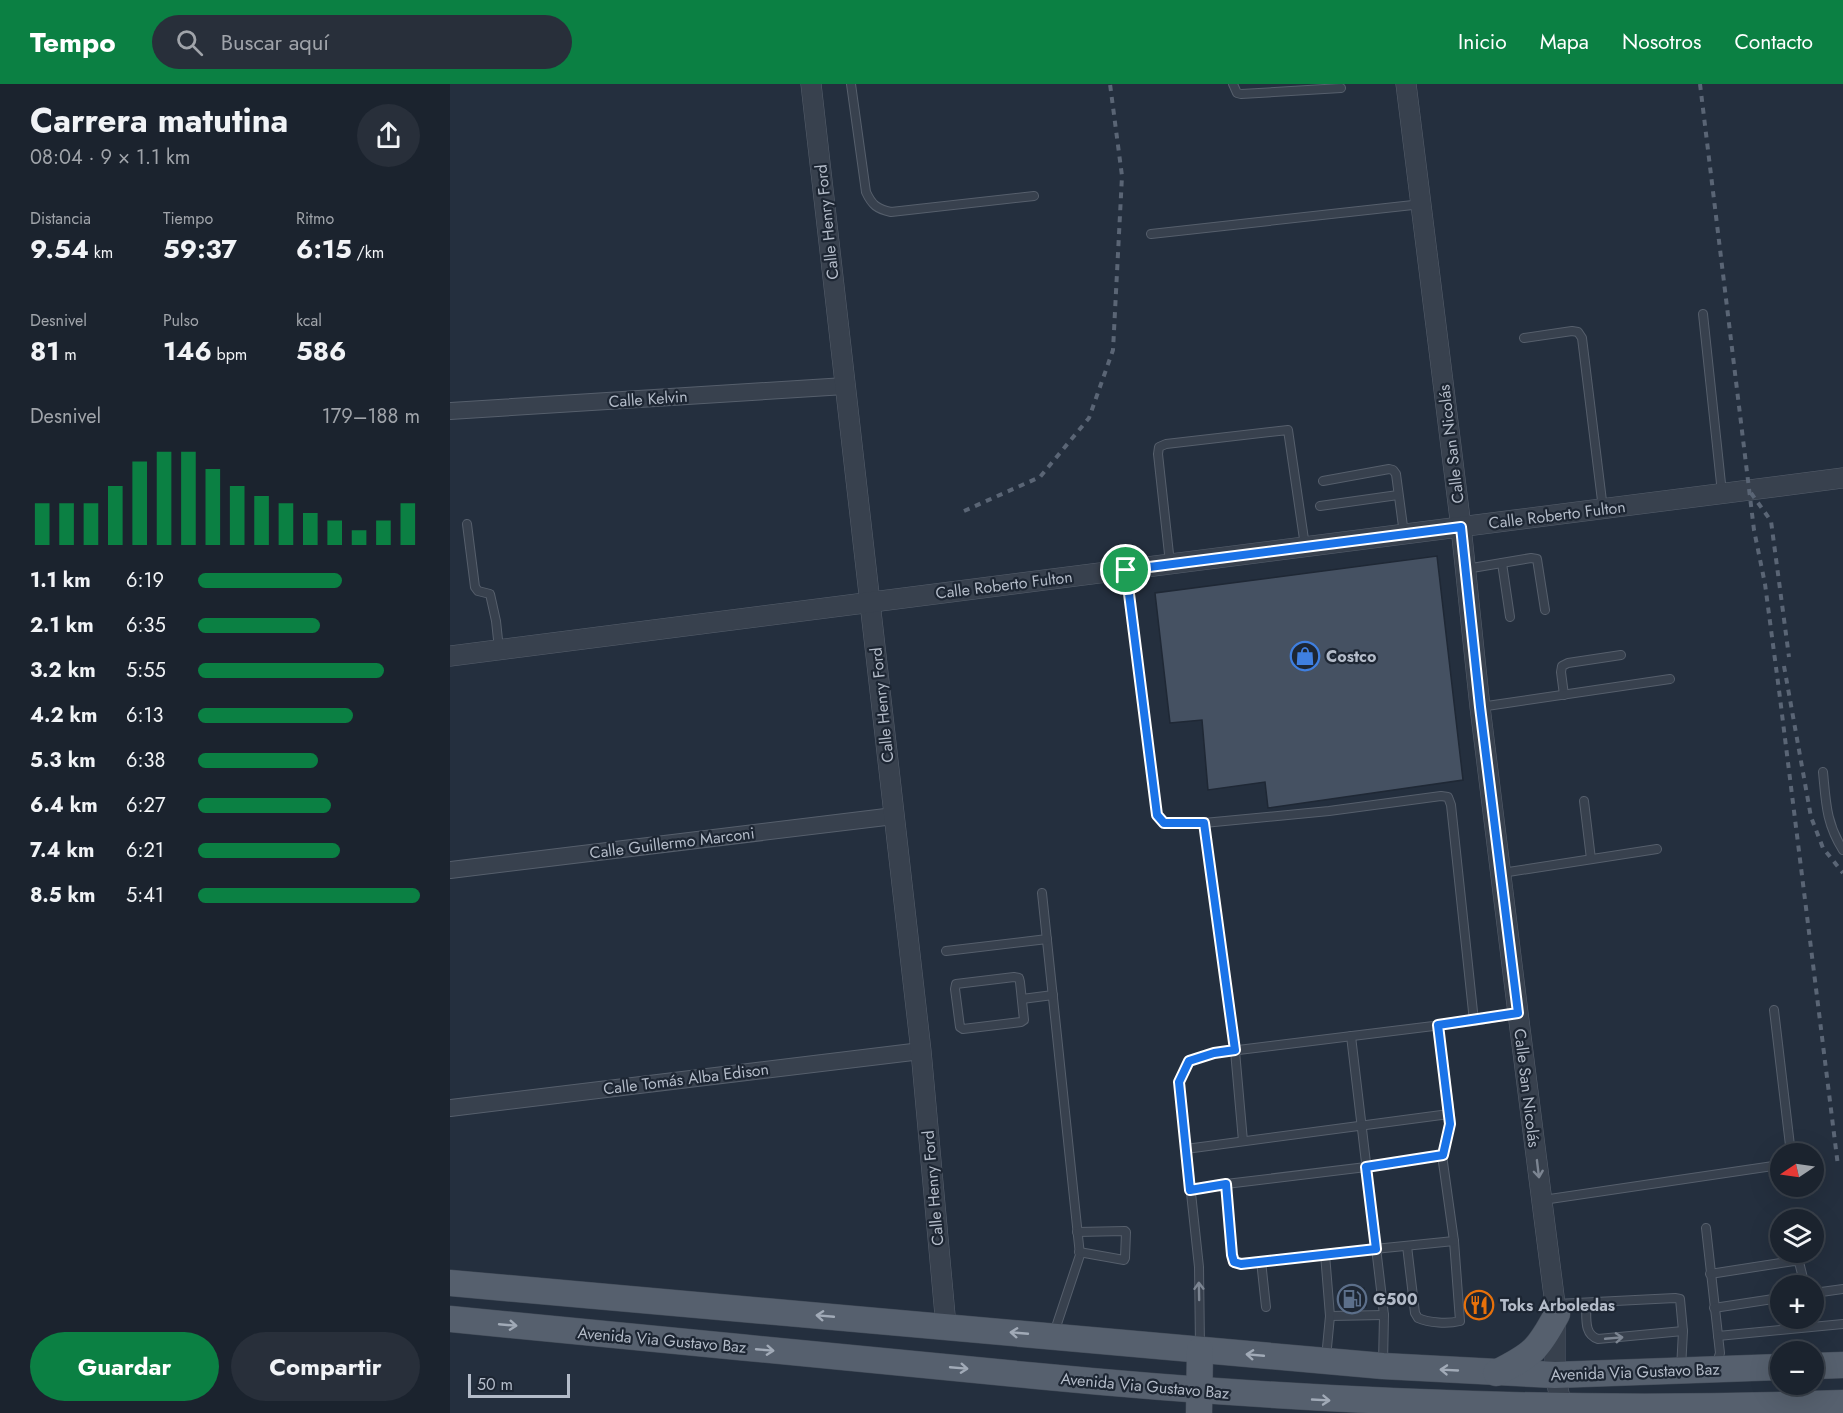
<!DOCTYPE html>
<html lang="es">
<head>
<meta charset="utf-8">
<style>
	body { margin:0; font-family:Jost,sans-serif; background:#282f3a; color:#f1f3f6; height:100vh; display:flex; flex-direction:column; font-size:22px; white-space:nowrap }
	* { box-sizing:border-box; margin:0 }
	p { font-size:20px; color:#a0a4aa }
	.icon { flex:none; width:33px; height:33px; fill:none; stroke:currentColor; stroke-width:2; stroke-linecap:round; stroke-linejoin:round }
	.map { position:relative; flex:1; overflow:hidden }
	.details { display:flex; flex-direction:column; background:#1b232e; width:450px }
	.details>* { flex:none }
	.needle { width:39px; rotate:257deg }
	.fabs { position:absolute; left:1320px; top:1059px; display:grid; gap:12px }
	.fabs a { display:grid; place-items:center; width:54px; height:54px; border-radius:50%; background:#1b232e; box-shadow:0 6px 24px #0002,0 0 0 2px #39404a; font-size:30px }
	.scale { position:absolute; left:18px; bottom:15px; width:102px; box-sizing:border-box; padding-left:6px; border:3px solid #b4bcc9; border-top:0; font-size:16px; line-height:21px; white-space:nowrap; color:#b4bcc9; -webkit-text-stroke:4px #1d2633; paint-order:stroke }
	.pin { position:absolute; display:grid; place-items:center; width:51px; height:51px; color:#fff; margin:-26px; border:3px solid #fff; border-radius:50%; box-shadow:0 2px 6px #0007 }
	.round { display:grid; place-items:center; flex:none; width:63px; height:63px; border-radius:32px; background:#282f3a }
	.headline { display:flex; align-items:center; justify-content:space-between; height:102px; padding:0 30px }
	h1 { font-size:33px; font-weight:700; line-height:45px }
	.figures { display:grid; grid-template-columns:repeat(3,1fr); gap:9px; height:102px; padding:6px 30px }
	.figures div { display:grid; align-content:center }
	.figures b { font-size:26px; font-weight:700 }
	.figures small { font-size:16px; font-weight:400 }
	.figures p { font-size:16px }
	.chart { height:168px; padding:12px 30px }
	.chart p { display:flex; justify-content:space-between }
	.chart svg { width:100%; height:108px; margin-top:6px; stroke:#0b8043; stroke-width:6 }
	.button { display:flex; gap:12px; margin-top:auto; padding:12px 30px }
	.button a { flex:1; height:69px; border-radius:36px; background:#0b8043; color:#fff; font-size:24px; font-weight:700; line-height:69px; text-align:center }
	.button a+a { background:#282f3a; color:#f1f3f6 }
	ul { padding:0 30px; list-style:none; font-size:20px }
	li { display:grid; grid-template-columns:96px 72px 1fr; align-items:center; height:45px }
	li i { height:15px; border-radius:8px; background:#0b8043 }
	header { display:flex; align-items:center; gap:36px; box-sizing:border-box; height:84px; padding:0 30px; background:#0b8043; color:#fff }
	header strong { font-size:28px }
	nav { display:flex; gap:33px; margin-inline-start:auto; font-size:21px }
	.search { width:420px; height:54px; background:#282f3a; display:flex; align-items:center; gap:15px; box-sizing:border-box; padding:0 21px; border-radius:33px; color:#a0a4aa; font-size:22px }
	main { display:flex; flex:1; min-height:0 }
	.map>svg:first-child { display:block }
	.building { fill:#455162; stroke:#1f2835; stroke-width:1.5 }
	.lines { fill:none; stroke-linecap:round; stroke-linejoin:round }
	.service-casing { stroke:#565f6c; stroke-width:10 }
	.minor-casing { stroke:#565f6c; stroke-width:18 }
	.tertiary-casing { stroke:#565f6c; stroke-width:21 }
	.primary-casing { stroke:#414a57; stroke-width:27 }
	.service { stroke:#38414e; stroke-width:8 }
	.minor { stroke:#38414e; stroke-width:16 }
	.tertiary { stroke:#38414e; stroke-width:20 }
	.primary { stroke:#56606e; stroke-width:26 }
	.rail { stroke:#5a6575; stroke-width:4; stroke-dasharray:6 6; stroke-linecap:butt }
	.oneway { stroke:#7c8592 }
	.oneway2 { stroke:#a1aab7 }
	.route-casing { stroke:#fff; stroke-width:12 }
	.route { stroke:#1a73e8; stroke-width:8 }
	.labels { text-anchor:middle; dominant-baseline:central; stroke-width:4.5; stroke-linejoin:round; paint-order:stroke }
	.street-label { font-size:16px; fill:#b4bcc9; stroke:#1d2633 }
	.poi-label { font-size:16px; font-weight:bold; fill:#b4bcc9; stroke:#1d2633; text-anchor:start }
</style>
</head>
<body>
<header>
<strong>Tempo</strong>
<div class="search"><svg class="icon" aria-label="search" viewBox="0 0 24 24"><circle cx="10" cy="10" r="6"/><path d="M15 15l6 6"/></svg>Buscar aquí</div>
<nav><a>Inicio</a><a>Mapa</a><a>Nosotros</a><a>Contacto</a></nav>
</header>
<main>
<section class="details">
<div class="headline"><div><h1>Carrera matutina</h1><p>08:04 · 9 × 1.1 km</p></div><a class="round"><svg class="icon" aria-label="share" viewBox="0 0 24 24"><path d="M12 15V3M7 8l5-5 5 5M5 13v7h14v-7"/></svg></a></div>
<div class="figures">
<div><p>Distancia</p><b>9.54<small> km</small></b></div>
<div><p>Tiempo</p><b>59:37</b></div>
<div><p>Ritmo</p><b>6:15<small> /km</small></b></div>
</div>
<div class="figures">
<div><p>Desnivel</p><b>81<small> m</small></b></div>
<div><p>Pulso</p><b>146<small> bpm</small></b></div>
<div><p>kcal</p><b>586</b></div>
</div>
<div class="chart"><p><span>Desnivel</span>179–188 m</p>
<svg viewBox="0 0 160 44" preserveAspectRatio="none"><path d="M5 44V27M15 44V27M25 44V27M35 44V20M45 44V10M55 44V6M65 44V6M75 44V13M85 44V20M95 44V24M105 44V27M115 44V31M125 44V34M135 44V38M145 44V34M155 44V27"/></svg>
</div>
<ul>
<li><b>1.1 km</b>6:19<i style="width:65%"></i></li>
<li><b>2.1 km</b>6:35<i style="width:55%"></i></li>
<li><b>3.2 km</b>5:55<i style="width:84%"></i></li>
<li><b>4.2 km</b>6:13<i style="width:70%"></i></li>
<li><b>5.3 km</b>6:38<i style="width:54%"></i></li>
<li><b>6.4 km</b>6:27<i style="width:60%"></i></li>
<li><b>7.4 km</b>6:21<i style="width:64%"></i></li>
<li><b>8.5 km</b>5:41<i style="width:100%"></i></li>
</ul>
<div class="button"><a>Guardar</a><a>Compartir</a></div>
</section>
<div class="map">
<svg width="1393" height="1329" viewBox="0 0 1393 1329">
	<rect width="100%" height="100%" fill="#242f3e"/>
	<!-- building -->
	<g class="building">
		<path d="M987,472L1013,696L818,724L815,698L758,706L752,636L720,639L705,509Z"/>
		<path d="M914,1204L916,1223L890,1225L888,1207Z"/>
	</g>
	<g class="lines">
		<!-- service casing -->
		<g class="service-casing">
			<g id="service">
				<path d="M401,0L416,108C422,121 427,125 441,128L584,112"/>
				<path d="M783,0L787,9L791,10L891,4"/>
				<path d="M701,150L972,120"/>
				<path d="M1253,230L1272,409"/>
				<path d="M1074,254L1122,247L1128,248L1132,254L1153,425"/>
				<path d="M873,397L939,385L943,386L946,390L954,450"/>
				<path d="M870,422L948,411"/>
				<path d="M17,440L25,503L28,507L40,510L46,537L49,565"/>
				<path d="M720,479L708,370L709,363L716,360L838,346L855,462"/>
				<path d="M1052,479L1060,533"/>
				<path d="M1016,485L1081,474L1087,475L1095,526"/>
				<path d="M676,486L707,731L714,739H754"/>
				<path d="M1114,611L1111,588L1112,582L1118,579L1171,571"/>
				<path d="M1030,623L1220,595"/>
				<path d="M1373,688C1376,719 1376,739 1393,766"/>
				<path d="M1134,717L1141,775"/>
				<path d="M1052,789L1207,765"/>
				<path d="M592,809L630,1171L604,1249"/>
				<path d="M496,867L597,855"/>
				<path d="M564,893L569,894L570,898L574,936L571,938L513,945L510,943L505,905L506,900Z"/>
				<path d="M572,915L603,911"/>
				<path d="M1324,926L1341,1070"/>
				<path d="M901,952L934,1231L933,1279"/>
				<path d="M793,1057L785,967L754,739L879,727L991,712L998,713L1001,721L1024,937"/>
				<path d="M736,1065L999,1030"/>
				<path d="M776,1100L916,1083L992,1071"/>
				<path d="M740,1106L776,1100L782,1171L784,1177L791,1180L875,1170"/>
				<path d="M1093,1116L1330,1081"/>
				<path d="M1256,1144L1270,1269L1266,1282"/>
				<path d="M627,1148L675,1147L676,1148L675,1174L674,1176L629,1168"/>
				<path d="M957,1162L965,1229L968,1234C979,1239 998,1240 1010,1237L1004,1157L992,1071L1001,1039L988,941"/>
				<path d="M811,1177L816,1223"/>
				<path d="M1260,1190L1344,1177L1349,1178L1355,1202"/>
				<path d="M1364,1209L1393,1205"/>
				<path d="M1136,1219C1137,1233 1133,1250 1148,1255L1233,1247"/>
				<path d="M1106,1220L1225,1214L1230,1215L1233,1247L1231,1285"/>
				<path d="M1264,1224L1330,1214"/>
				<path d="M880,1232L934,1231"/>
				<path d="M1268,1252L1393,1240"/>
				<path d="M750,1262L749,1183L729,998L739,977L764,969L1024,937L1068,929"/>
				<path d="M876,1274L880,1232L875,1170L1004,1157"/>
			</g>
		</g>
		<!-- minor casing -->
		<g class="minor-casing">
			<g id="minor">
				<path d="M0,327L395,302"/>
				<path d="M0,786L444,732"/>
				<path d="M0,1024L471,967"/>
			</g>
		</g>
		<!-- tertiary casing -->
		<g class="tertiary-casing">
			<g id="tertiary">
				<path d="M361,0L471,967L496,1242"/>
				<path d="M956,0L1011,443L1030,623L1068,929L1105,1220V1291L1113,1328"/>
				<path d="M0,572L1393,394"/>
			</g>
		</g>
		<!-- primary casing -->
		<g class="primary-casing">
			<g id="primary">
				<path d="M0,1199L933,1282L1105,1291L1330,1283"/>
				<path d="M0,1235C196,1254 391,1273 587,1292C855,1318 1124,1329 1393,1319"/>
				<path d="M1364,1282L1393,1281"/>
				<path d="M1046,1289C1082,1271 1088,1266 1107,1230"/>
				<path d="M749,1329L750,1266"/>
			</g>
		</g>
		<!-- service -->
		<use href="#service" class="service"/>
		<!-- minor -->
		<use href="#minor" class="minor"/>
		<!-- tertiary -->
		<use href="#tertiary" class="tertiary"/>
		<!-- primary -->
		<use href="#primary" class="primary"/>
		<!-- rail -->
		<g class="rail">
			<path d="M1250,0L1304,446L1315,500L1329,606L1388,1082"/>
			<path d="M1301,409L1321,437L1339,573"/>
			<path d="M514,427L590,393L639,334L663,266L672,92L660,0"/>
			<path d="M1334,582L1361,733L1373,764L1393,789"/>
		</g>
	</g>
	<!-- one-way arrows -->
	<defs><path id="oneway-shaft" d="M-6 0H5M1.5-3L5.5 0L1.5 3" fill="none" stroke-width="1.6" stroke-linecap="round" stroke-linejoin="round" transform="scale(1.5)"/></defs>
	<g class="oneway">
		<use href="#oneway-shaft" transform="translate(1088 1085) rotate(83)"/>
		<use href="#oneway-shaft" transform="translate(749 1207) rotate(-91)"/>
		<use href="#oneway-shaft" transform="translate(1164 1254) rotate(-5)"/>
	</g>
	<g class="oneway2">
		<use href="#oneway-shaft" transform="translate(375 1232) rotate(-175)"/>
		<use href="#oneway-shaft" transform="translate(58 1241) rotate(5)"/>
		<use href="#oneway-shaft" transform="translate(569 1249) rotate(-175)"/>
		<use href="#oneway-shaft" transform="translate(315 1266) rotate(5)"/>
		<use href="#oneway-shaft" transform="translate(805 1271) rotate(-175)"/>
		<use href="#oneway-shaft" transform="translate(509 1284) rotate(5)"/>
		<use href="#oneway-shaft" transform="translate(999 1286) rotate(-177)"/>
		<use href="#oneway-shaft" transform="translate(871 1316) rotate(3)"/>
	</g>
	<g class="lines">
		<!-- route casing -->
		<g class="route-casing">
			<path id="route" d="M1011,443L1030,623L1068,929L988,941L1000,1040L993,1071L916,1083L926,1165L791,1180L784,1178L782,1171L776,1100L740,1106L729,998L739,977L764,969L785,966L754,739H714L707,731L676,486Z"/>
		</g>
		<!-- route -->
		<use href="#route" class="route"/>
	</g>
	<!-- icons -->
	<defs>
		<g id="shop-ring" transform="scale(1.5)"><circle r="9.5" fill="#1d2633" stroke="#3f7fe0" stroke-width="1.5"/><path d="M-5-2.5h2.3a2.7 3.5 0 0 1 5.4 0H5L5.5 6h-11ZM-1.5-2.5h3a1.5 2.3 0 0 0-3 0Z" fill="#3f7fe0"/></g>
		<g id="fuel-ring" transform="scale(1.5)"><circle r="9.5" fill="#1d2633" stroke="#5c6f8a" stroke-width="1.5"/><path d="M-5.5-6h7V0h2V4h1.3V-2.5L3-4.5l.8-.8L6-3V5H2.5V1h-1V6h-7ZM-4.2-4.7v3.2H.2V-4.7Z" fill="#5c6f8a"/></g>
		<g id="restaurant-ring" transform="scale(1.5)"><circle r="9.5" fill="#1d2633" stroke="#e8710a" stroke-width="1.5"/><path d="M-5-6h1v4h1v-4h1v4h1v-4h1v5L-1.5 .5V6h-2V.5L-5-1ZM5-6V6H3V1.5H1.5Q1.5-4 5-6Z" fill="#e8710a"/></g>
	</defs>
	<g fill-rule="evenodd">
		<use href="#shop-ring" x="855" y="572"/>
		<use href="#fuel-ring" x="902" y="1215"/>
		<use href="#restaurant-ring" x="1029" y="1221"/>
	</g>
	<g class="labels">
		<!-- street labels -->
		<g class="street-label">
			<text transform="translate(377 138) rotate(-96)">Calle Henry Ford</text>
			<text transform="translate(198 315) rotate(-4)">Calle Kelvin</text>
			<text transform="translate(1001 360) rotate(-97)">Calle San Nicolás</text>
			<text transform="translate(1107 431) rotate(-7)">Calle Roberto Fulton</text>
			<text transform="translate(554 501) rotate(-7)">Calle Roberto Fulton</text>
			<text transform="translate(432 621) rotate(-96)">Calle Henry Ford</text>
			<text transform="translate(222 759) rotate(-7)">Calle Guillermo Marconi</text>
			<text transform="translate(236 995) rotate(-7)">Calle Tomás Alba Edison</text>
			<text transform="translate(1077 1004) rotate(83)">Calle San Nicolás</text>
			<text transform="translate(483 1104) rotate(-95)">Calle Henry Ford</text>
			<text transform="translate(212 1256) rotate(5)">Avenida Via Gustavo Baz</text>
			<text transform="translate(1185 1288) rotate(-2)">Avenida Via Gustavo Baz</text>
			<text transform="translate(695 1302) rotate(5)">Avenida Via Gustavo Baz</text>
		</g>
		<!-- poi labels -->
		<g class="poi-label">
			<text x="876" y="572">Costco</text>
			<text x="923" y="1215">G500</text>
			<text x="1050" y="1221">Toks Arboledas</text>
		</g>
	</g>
</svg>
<div class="fabs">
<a><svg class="needle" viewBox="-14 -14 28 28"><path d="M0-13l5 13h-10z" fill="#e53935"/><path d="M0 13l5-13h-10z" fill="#a0a4aa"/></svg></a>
<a><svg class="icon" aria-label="layers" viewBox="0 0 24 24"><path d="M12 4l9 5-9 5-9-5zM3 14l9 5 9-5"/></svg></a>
<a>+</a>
<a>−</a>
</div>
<div class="scale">50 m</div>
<div class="pin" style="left:676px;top:486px;background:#1e9e55"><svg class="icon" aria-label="arrive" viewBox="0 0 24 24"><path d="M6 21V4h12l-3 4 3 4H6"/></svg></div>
</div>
</main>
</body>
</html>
